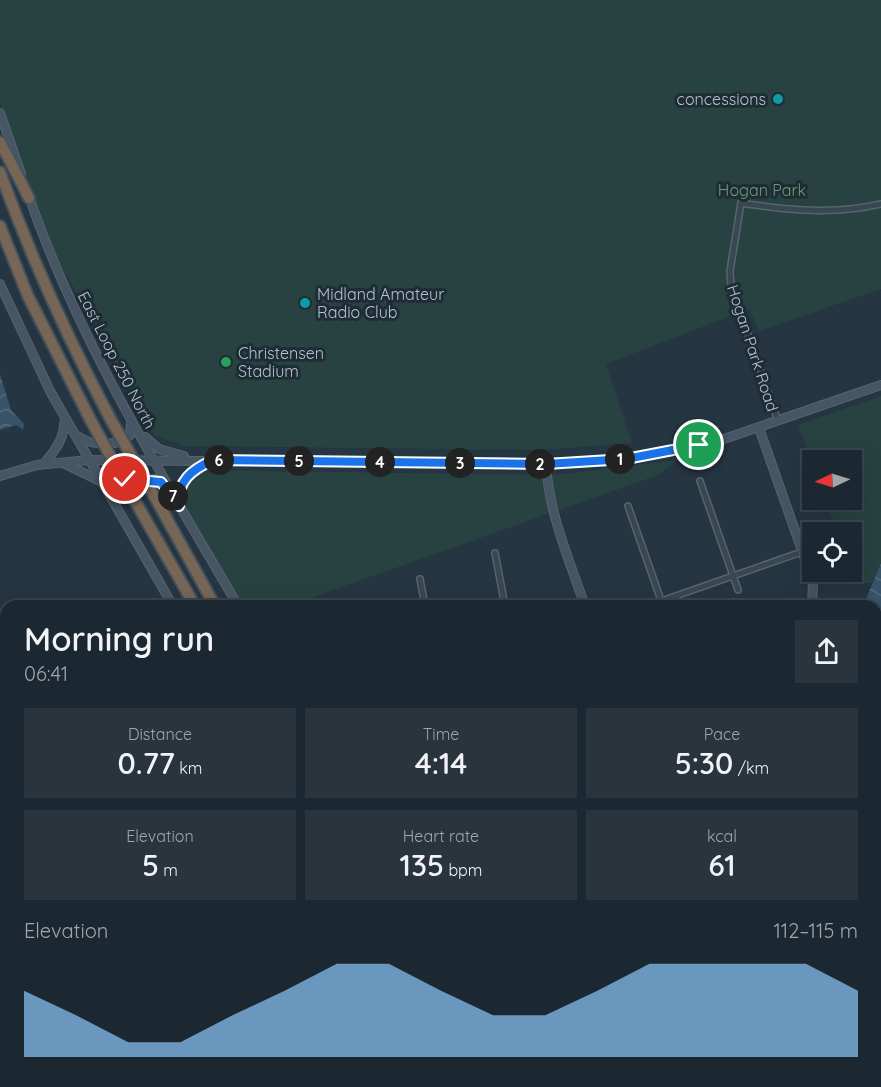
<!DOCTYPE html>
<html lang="en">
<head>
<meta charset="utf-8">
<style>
	body { margin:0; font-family:Quicksand,sans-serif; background:#29343d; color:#f1f3f6; height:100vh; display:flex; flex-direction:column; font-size:22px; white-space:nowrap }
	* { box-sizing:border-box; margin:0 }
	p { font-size:20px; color:#a0a6ab }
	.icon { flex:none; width:33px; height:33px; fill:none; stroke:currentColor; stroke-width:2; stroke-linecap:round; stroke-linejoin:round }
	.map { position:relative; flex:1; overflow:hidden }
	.details { position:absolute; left:0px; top:600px; width:882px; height:488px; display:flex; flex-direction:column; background:#1c2831; border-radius:18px 18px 0 0; box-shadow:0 6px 24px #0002,0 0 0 2px #3a444d }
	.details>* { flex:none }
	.needle { width:39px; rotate:266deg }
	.controls { position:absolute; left:802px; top:450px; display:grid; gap:12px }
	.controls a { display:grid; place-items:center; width:60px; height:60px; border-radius:0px; background:#1c2831; box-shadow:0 6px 24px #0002,0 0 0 2px #3a444d; font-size:30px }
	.pin { position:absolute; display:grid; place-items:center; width:51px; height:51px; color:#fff; margin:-26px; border:3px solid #fff; border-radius:50%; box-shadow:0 2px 6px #0007 }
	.km { position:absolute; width:30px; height:30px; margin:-15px; border-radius:50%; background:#222; color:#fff; font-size:16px; line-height:30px; text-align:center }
	.round { display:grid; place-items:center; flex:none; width:63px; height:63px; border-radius:0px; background:#29343d }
	.summary { display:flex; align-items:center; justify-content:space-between; height:102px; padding:0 24px }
	h1 { font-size:33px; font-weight:600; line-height:45px }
	.stats { display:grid; grid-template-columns:repeat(3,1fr); gap:9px; height:102px; padding:6px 24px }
	.stats div { display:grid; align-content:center; border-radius:0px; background:#29343d; text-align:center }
	.stats b { font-size:30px; font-weight:600 }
	.stats small { font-size:16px; font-weight:400 }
	.stats p { font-size:16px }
	.chart { height:168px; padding:12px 24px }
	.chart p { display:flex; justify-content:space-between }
	.chart svg { width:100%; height:108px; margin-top:6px; fill:#8cc7fa; opacity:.7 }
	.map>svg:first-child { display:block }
	.green { fill:#274241 }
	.cemetery { fill:url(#cemetery-stones) }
	.water { fill:url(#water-waves) }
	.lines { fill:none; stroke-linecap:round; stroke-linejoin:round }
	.street-casing { stroke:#57646e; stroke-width:8 }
	.secondary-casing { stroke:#57646e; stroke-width:10 }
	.highway-casing { stroke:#44515b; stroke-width:14 }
	.street { stroke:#394751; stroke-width:5 }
	.secondary { stroke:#475664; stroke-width:8 }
	.highway { stroke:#776556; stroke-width:10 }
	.highway-bridge-casing { stroke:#44515b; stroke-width:14; stroke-linecap:butt }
	.highway-bridge { stroke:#776556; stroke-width:10 }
	.route-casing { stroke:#fff; stroke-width:12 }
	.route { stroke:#1a73e8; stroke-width:8 }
	.culture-dot { fill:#0f9aa8; stroke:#1e2c36; stroke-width:2 }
	.leisure-dot { fill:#2e9e5b; stroke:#1e2c36; stroke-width:2 }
	.labels { text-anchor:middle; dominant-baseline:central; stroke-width:6; stroke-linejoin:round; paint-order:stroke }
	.poi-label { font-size:16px; fill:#b6c1cb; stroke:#1e2c36; text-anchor:start }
	.park-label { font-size:16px; fill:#6d9d70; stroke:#1e2c36 }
	.street-label { font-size:16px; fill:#b6c1cb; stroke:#1e2c36 }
</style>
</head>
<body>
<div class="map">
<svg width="881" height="1087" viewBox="0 0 881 1087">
	<defs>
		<pattern id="cemetery-stones" width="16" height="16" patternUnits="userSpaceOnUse" patternTransform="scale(1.5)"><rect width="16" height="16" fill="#274241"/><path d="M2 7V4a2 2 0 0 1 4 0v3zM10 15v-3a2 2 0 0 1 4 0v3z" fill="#445c5b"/></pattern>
		<pattern id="water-waves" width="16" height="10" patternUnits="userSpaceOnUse" patternTransform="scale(1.5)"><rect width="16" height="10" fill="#385469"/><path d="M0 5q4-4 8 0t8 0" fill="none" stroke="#536b7d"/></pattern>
	</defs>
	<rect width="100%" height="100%" fill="#253541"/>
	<!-- green -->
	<g class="green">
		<path d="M0,0H881V289L759,331L749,309L606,364L632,443L542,450L185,446L155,436L54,252L11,137L0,103Z"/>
		<path d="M881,396V563L872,583H856L852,572V532H837L825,500H852V460H813V466L798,425Z"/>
		<path d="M677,460L658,475L288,606H242L183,500L189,477L200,470L553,475Z"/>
		<path d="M881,749V911L878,912L876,753Z"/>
		<path d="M881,975V1066L876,1067V977Z"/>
		<path d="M47,1082H332L334,1087H49Z"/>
	</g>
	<!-- cemetery -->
	<path class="cemetery" d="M6,698V959L0,958V699Z"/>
	<!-- water -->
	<g class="water">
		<path d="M0,374L11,410L24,424L23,429L16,425L0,430Z"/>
		<path d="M881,563V660L876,675V606H863Z"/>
		<path d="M670,1082H704L702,1087H667Z"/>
	</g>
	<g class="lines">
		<!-- street casing -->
		<g class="street-casing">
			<g id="street">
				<path d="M778,421L731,285L730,271L741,203C788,210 834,215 881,204"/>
				<path d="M700,481L738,590"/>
				<path d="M628,506L663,606"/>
				<path d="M495,553L505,606"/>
				<path d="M420,579L425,606"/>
				<path d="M647,606L813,548"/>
			</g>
		</g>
		<!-- secondary casing -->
		<g class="secondary-casing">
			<g id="secondary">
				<path d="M0,113L21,174"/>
				<path d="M28,194C78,340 161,473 238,606"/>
				<path d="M0,284L50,391L173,606"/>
				<path d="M759,428L813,582L812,606"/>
				<path d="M76,435C88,445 119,448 130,435L131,422"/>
				<path d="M145,437L159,449L184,456"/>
				<path d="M63,463L100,481"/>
				<path d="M44,464C57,448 64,439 65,418"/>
				<path d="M546,464C549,514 569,559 585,606"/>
				<path d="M0,476L37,465L89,460L546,464L626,459L718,441L881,385"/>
				<path d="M113,500L114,486L121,480L154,479L167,487"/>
				<path d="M179,504C178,482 190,470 209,462"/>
				<path d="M0,696L6,694"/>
				<path d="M341,1082L343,1087"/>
			</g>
		</g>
		<!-- highway casing -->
		<g class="highway-casing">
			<g id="highway">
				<path d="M0,142L29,198"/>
				<path d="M0,172C31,258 68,339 111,420"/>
				<path d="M0,226L28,296L90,419"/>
				<path d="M135,501L195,606"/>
				<path d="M157,501L215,606"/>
				<path d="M0,970L6,971"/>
				<path d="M373,1082L374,1087"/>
				<path d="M391,1082L392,1087"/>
				<path d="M586,1082L615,1087"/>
				<path d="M429,1087L431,1082"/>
				<path d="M846,1087L881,1081"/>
			</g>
		</g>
		<!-- street -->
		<use href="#street" class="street"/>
		<!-- secondary -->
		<use href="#secondary" class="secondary"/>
		<!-- highway -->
		<use href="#highway" class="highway"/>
		<!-- highway-bridge casing -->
		<g class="highway-bridge-casing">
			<g id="highway-bridge">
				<path d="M90,419L135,501"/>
				<path d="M111,420L157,501"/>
			</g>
		</g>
		<!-- highway-bridge -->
		<use href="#highway-bridge" class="highway-bridge"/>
	</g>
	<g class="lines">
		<!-- route casing -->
		<g class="route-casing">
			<path id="route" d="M125,479L161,482L179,506C177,481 191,470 213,460L546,464L626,459L699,445"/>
		</g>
		<!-- route -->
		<use href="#route" class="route"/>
	</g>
	<!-- markers -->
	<g class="culture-dot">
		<circle cx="778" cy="99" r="6"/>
		<circle cx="305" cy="303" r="6"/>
	</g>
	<circle class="leisure-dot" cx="226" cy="362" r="6"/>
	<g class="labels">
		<!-- poi labels -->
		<g class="poi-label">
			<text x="766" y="99" text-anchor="end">concessions</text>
			<text x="317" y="294">Midland Amateur<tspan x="317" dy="18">Radio Club</tspan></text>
			<text x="238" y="353">Christensen<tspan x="238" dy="18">Stadium</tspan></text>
		</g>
		<!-- park labels -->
		<g class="park-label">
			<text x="762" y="190">Hogan Park</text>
		</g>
		<!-- street labels -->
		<g class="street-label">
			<text transform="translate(753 348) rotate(72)">Hogan Park Road</text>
			<text transform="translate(117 360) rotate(63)">East Loop 250 North</text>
		</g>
	</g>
</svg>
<div class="controls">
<a><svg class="needle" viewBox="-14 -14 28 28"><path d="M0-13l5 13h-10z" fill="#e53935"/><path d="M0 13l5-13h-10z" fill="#a0a6ab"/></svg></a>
<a><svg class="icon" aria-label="locate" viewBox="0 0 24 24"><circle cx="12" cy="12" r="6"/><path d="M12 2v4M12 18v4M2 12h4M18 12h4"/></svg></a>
</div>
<div class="pin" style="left:699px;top:445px;background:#1e9e55"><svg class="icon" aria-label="arrive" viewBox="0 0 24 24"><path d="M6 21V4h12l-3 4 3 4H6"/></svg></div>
<div class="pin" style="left:125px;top:479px;background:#d93025"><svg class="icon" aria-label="check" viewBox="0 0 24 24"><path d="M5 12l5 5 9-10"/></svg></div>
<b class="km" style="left:620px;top:459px">1</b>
<b class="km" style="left:540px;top:464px">2</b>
<b class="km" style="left:460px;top:463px">3</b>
<b class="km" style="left:380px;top:462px">4</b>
<b class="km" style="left:299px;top:461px">5</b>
<b class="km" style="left:219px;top:460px">6</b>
<b class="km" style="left:173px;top:496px">7</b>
<section class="details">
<div class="summary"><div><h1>Morning run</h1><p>06:41</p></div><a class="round"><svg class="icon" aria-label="share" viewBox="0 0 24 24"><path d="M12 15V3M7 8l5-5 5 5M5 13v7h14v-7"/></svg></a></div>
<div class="stats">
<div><p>Distance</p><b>0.77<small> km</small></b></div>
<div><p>Time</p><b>4:14</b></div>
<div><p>Pace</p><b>5:30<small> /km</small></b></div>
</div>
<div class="stats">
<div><p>Elevation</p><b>5<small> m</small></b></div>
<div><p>Heart rate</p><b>135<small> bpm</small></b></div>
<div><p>kcal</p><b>61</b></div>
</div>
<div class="chart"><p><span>Elevation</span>112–115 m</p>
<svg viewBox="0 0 160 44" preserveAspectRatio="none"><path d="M0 44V17L10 27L20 38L30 38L40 27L50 17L60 6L70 6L80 17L90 27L100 27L110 17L120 6L130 6L140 6L150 6L160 17V44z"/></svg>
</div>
</section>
</div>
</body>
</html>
